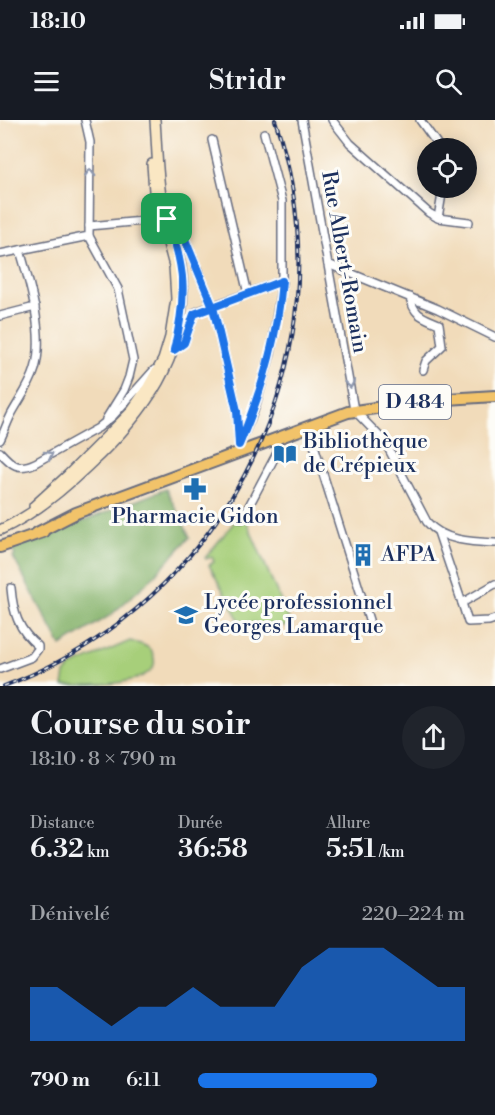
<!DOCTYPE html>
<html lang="fr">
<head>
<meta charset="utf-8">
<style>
	body { margin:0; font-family:"Libre Bodoni",serif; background:#20242c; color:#f1f3f6; height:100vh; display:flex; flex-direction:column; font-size:22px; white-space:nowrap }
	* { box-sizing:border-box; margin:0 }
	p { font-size:20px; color:#9ea1a6 }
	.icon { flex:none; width:33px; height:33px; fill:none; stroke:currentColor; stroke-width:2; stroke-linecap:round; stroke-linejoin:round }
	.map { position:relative; height:566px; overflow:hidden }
	.side { display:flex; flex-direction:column; background:#171b24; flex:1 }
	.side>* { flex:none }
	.controls { position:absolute; left:417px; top:18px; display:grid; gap:12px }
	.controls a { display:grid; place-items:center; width:60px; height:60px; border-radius:50%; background:#171b24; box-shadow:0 3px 15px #0003; font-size:30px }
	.pin { position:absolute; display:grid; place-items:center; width:51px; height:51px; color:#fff; margin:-26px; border-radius:12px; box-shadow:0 3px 9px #0006 }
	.round { display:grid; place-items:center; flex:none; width:63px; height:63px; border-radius:32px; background:#20242c }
	.headline { display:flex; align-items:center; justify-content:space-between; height:102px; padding:0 30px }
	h1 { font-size:33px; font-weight:600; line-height:45px }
	.figures { display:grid; grid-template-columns:repeat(3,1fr); gap:9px; height:102px; padding:6px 30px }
	.figures div { display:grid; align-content:center }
	.figures b { font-size:26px; font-weight:600 }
	.figures small { font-size:16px; font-weight:400 }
	.figures p { font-size:16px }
	.chart { height:168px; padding:12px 30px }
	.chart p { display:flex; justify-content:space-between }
	.chart svg { width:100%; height:108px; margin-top:6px; fill:#1a73e8; opacity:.7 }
	ul { padding:0 30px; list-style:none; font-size:20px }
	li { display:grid; grid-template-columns:96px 72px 1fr; align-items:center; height:45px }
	li i { height:15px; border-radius:8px; background:#1a73e8 }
	.status { display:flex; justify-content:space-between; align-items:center; height:42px; padding:0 30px; background:#171b24; direction:ltr }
	.status svg { height:16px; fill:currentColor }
	header { display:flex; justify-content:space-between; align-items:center; height:78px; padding:0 30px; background:#171b24; font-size:27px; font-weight:600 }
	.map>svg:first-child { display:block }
	.green { fill:#a7cf7a; stroke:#617f6c; stroke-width:1.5 }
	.forest { fill:#85b26a; stroke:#507064; stroke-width:1.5 }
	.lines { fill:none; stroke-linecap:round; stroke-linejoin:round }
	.street-casing { stroke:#666b7e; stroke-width:10 }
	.secondary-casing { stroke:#666b7e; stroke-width:12 }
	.primary-casing { stroke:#666b7e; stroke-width:14 }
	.street { stroke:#fff; stroke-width:7 }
	.secondary { stroke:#fae7c3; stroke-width:9 }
	.primary { stroke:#f2c36a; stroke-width:10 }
	.rail-casing { stroke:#1b2f5e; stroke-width:4 }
	.rail { stroke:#fdfcf7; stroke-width:1.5; stroke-dasharray:4.5; stroke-linecap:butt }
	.oneway { stroke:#8d97ae }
	.route-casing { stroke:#fff; stroke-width:12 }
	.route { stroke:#1a73e8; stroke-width:8 }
	.labels { text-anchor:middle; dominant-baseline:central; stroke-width:6; stroke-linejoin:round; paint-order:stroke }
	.shield { fill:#fdfcf7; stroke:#5f6c8c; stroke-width:1.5 }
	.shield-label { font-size:20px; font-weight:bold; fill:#1b2f5e }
	.street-label { font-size:21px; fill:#1b2f5e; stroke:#fdfcf7 }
	.poi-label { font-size:21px; fill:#1b2f5e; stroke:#fdfcf7; text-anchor:start }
</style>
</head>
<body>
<div class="status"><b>18:10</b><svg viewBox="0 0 49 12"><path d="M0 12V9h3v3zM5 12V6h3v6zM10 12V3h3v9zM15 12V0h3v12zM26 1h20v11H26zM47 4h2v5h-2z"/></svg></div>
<header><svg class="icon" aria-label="menu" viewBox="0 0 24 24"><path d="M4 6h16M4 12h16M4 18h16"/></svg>Stridr<svg class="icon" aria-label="search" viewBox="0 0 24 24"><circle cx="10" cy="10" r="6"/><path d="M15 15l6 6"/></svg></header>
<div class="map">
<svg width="495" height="566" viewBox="0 0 495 566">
	<rect width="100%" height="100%" fill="#fdfcf7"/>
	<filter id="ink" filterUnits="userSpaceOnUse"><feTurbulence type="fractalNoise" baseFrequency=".0167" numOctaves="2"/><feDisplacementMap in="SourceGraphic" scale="12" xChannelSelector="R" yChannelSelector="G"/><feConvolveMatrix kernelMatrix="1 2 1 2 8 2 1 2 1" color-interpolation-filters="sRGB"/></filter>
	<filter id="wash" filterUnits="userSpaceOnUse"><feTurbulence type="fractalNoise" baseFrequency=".008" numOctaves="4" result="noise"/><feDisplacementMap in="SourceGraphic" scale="24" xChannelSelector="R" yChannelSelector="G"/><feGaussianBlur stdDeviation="1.35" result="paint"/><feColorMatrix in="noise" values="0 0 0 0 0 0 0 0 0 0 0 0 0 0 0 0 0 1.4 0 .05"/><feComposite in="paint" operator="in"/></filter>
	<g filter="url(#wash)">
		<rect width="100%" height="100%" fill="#f1dbba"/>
		<!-- green -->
		<g class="green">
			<path d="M240,395L245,398L292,507L240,502L209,445L214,442L212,437L206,439L205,438Z"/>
			<path d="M130,521C140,524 152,525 154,538C161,566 86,566 63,566L65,554L72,546Z"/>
		</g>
		<!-- forest -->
		<path class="forest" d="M166,369L190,417L150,460L111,495L61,526L13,437L15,435L12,429Z"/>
	</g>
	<g filter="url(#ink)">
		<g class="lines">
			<!-- street casing -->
			<g class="street-casing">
				<g id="street">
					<path d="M302,0L354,290L385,322L427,402C443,421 471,422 495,423"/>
					<path d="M332,0L350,23L429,93L438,98"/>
					<path d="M420,0L440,28"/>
					<path d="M212,20L248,174"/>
					<path d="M443,68L438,98L469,102"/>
					<path d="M163,84L170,89L177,100L213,187L237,291L239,323"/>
					<path d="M89,106L164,99"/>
					<path d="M89,116L118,169L133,240L129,257L124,270L106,299"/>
					<path d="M0,134L20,130"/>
					<path d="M328,144L438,189L495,217"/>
					<path d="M410,177C414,196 423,197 439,204L442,226L426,241L423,250"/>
					<path d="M0,196L35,187"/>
					<path d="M174,230L184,223L194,194L196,192L282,161"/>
					<path d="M308,306L369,500"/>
					<path d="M0,320C4,312 7,303 11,295C19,280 30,266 35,249C45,214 30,164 20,130L89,116L90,22L85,0"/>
					<path d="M239,325L254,291L271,233L282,161V81L264,13"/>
					<path d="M0,332C12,345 18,351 35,343L98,308L113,296L154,250"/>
					<path d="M242,399L278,331L276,318"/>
					<path d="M438,412L462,483L495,464"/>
					<path d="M462,483L468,502L489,501L495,499"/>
					<path d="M0,549L32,537L38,529V526C18,510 13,492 11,468"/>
				</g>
			</g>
			<!-- secondary casing -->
			<g class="secondary-casing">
				<g id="secondary">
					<path d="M34,386L68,355L129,294L148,267L163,240L170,217L176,179L174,146L154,71L152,44"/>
					<path d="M0,410C33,395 62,371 88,346C144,294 188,237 182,157C180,129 167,108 162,82C157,55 157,27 155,0"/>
				</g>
			</g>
			<!-- primary casing -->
			<g class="primary-casing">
				<g id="primary">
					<path d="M37,413L76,393L348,292L431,280L495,276"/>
					<path d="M0,427L43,412"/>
				</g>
			</g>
			<!-- street -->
			<use href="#street" class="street"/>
			<!-- secondary -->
			<use href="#secondary" class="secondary"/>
			<!-- primary -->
			<use href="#primary" class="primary"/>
			<!-- rail casing -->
			<g class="rail-casing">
				<path id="rail" d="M4,566C41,552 76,534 108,511C268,396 339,188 275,0"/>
			</g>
			<!-- rail -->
			<use href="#rail" class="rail"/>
		</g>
		<!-- one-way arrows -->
		<defs><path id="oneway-chevron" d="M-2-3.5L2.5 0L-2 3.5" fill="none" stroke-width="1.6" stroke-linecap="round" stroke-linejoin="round" transform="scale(1.5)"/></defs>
		<g class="oneway">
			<use href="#oneway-chevron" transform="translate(90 53) rotate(-89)"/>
			<use href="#oneway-chevron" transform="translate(350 264) rotate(80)"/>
			<use href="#oneway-chevron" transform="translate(49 335) rotate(-29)"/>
		</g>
	</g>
	<g class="lines" filter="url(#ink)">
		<!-- route casing -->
		<g class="route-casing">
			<path id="route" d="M167,99C186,149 187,177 174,230L184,223L194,194L213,187L237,291L239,325C262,272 277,219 282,161L213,187L177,100L170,89L163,84L167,99"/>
		</g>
		<!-- route -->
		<use href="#route" class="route"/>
	</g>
	<!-- icons -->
	<defs>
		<g id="library-bare" transform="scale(1.8)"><path d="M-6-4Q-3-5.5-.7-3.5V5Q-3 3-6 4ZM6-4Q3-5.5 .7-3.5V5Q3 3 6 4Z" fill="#1f6fb2" stroke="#fdfcf7" stroke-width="2.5" paint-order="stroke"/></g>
		<g id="pharmacy-bare" transform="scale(1.8)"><path d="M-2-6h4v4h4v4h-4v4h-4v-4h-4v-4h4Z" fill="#1f6fb2" stroke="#fdfcf7" stroke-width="2.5" paint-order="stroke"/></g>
		<g id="building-bare" transform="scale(1.8)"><path d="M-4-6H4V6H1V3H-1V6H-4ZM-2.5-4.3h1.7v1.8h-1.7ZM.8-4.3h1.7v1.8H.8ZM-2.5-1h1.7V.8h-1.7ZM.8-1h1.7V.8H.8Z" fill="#1f6fb2" stroke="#fdfcf7" stroke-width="2.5" paint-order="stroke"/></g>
		<g id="school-bare" transform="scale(1.8)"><path d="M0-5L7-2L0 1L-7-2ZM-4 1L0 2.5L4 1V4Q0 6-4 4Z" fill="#1f6fb2" stroke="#fdfcf7" stroke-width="2.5" paint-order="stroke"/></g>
	</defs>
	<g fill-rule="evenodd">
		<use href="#library-bare" x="285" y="334"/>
		<use href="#pharmacy-bare" x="195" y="369"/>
		<use href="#building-bare" x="363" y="435"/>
		<use href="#school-bare" x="186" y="495"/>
	</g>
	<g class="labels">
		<!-- shield labels -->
		<rect class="shield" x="379" y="265" width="72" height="34" rx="4.5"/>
		<g class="shield-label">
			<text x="415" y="282">D 484</text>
		</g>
		<!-- street labels -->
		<g class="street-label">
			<text transform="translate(344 142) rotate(80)">Rue Albert-Romain</text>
		</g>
		<!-- poi labels -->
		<g class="poi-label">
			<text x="303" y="322">Bibliothèque<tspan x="303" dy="24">de Crépieux</tspan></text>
			<text x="195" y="397" text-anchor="middle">Pharmacie Gidon</text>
			<text x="381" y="435">AFPA</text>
			<text x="204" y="483">Lycée professionnel<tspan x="204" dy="24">Georges Lamarque</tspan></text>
		</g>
	</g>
</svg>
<div class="controls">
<a><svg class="icon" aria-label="locate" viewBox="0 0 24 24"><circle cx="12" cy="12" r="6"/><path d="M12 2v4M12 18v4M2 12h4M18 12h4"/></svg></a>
</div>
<div class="pin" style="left:167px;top:99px;background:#1e9e55"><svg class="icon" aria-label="arrive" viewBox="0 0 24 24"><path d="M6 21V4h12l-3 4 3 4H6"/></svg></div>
</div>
<section class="side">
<div class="headline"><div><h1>Course du soir</h1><p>18:10 · 8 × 790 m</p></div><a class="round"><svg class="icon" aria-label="share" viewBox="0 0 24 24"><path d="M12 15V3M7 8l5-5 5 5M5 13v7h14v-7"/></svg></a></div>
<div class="figures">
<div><p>Distance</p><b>6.32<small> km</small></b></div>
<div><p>Durée</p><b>36:58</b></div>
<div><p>Allure</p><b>5:51<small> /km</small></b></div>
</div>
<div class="chart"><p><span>Dénivelé</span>220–224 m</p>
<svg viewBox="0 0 160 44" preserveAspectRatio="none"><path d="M0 44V22L10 22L20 30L30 38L40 30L50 30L60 22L70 30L80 30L90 30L100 14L110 6L120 6L130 6L140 14L150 22L160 22V44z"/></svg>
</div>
<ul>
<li><b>790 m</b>6:11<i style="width:67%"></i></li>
</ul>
</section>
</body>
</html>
